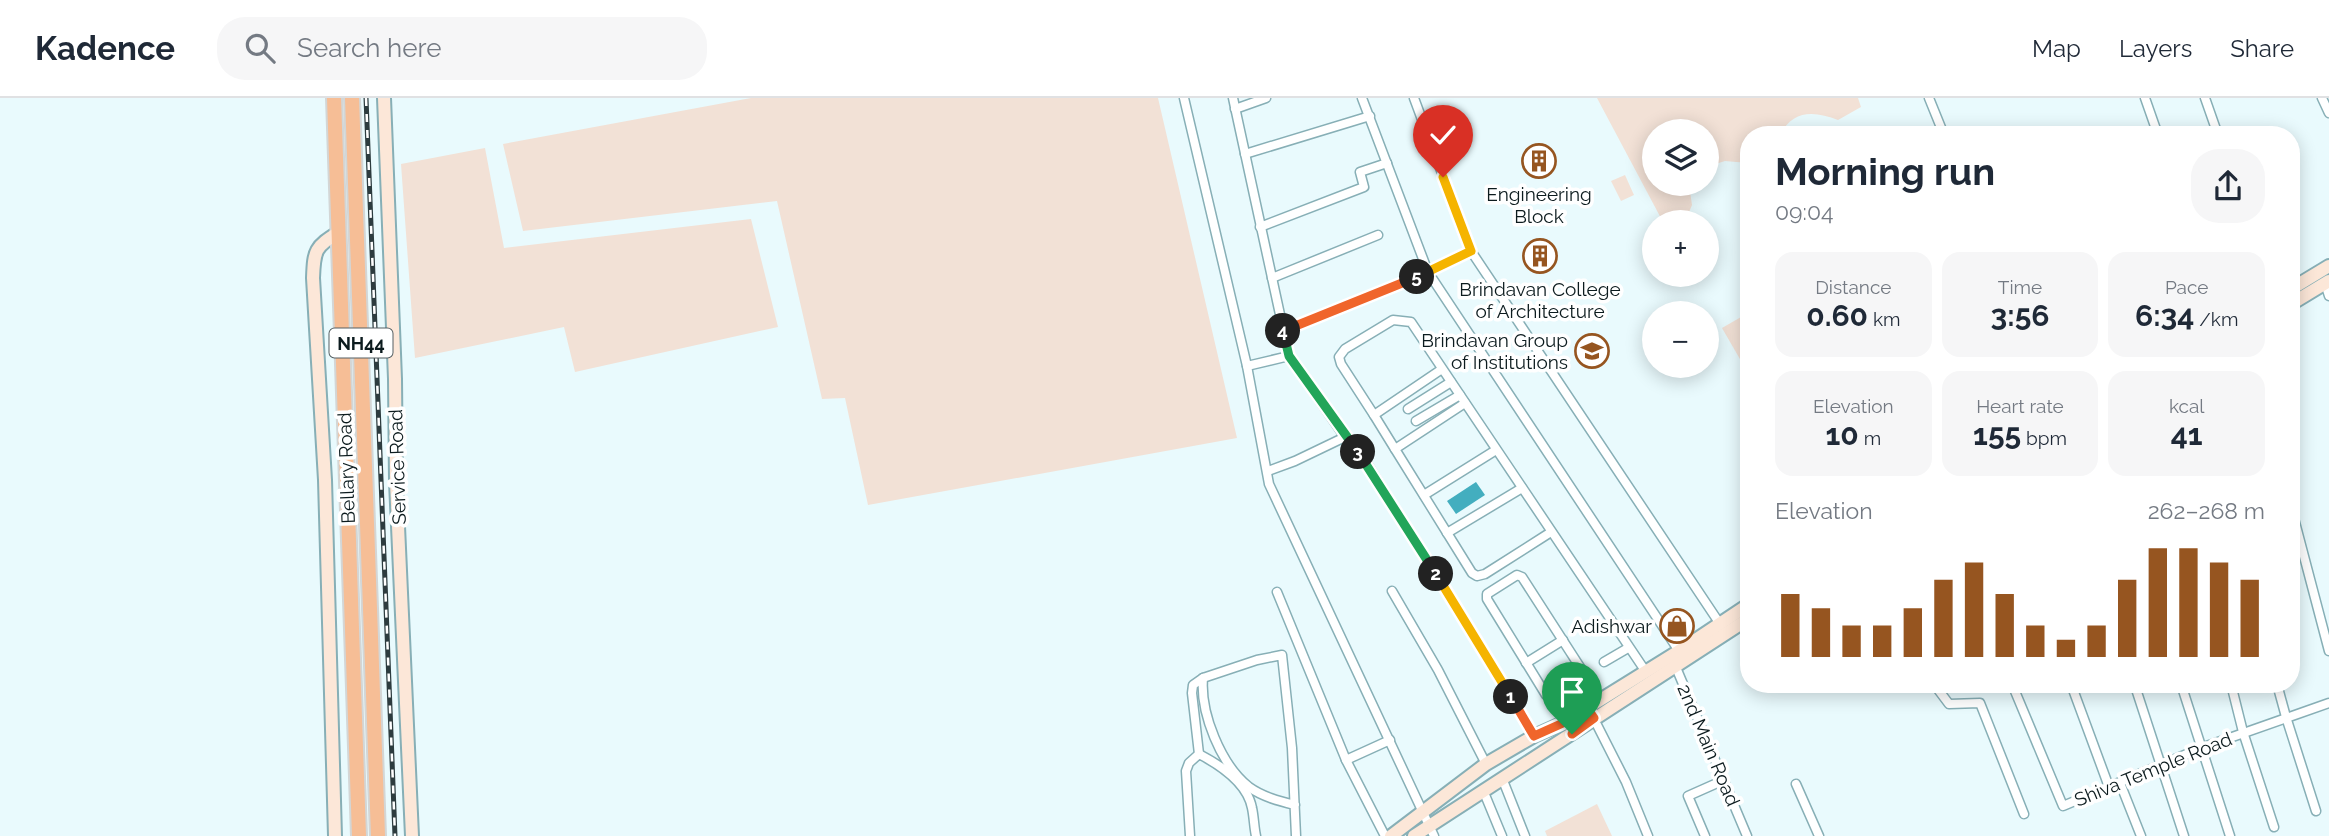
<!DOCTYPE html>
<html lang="en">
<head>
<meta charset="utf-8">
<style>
	body { margin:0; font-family:Raleway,sans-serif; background:#f6f6f7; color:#1f2937; height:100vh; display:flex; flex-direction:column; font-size:26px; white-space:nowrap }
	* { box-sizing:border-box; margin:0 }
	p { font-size:23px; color:#747a83 }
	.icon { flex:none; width:38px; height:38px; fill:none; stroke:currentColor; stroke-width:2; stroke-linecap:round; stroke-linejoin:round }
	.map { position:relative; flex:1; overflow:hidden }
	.panel { position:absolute; left:1740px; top:28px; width:560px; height:567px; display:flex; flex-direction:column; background:#fff; border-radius:28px; box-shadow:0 4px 18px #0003 }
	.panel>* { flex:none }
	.controls { position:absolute; left:1642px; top:21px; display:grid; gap:14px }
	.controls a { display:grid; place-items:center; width:77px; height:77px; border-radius:50%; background:#fff; box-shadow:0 4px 18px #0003; font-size:35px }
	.pin { position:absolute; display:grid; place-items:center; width:60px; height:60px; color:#fff; margin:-72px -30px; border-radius:50% 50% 50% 0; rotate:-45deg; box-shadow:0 0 7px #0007 }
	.pin .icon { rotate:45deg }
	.km { position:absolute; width:35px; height:35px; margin:-18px; border-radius:50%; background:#222; color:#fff; font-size:19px; line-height:35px; text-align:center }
	.round { display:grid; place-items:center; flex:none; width:74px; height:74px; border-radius:28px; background:#f6f6f7 }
	.overview { display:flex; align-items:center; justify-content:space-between; height:119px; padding:0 35px }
	h1 { font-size:38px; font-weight:700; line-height:52px }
	.metrics { display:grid; grid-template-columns:repeat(3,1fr); gap:10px; height:119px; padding:7px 35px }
	.metrics div { display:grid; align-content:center; border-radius:18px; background:#f6f6f7; text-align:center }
	.metrics b { font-size:30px; font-weight:700 }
	.metrics small { font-size:19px; font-weight:400 }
	.metrics p { font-size:19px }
	.chart { height:196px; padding:14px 35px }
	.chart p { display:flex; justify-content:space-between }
	.chart svg { width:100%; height:126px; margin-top:7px; stroke:#965520; stroke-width:6 }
	header { display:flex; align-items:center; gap:42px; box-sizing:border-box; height:98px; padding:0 35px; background:#fff; border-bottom:2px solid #e0e1e3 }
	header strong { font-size:33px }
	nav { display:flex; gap:38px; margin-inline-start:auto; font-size:24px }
	.search { width:490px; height:63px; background:#f6f6f7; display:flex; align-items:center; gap:18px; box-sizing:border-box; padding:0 24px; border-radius:28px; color:#747a83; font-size:26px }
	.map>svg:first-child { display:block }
	.green { fill:#f2e1d6 }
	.water { fill:#43aebf }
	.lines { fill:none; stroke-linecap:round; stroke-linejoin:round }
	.minor-casing { stroke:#87afb6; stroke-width:11 }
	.secondary-casing { stroke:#87afb6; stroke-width:16 }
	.trunk-casing { stroke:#d3d6d6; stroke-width:18 }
	.minor { stroke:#fff; stroke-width:8 }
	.secondary { stroke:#fce7d8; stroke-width:12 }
	.trunk { stroke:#f6be96; stroke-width:14 }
	.rail-casing { stroke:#2d3c3f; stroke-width:5 }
	.rail { stroke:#fff; stroke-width:2.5; stroke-dasharray:8; stroke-linecap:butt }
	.split-1-casing { stroke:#fff; stroke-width:14 }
	.split-2-casing { stroke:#fff; stroke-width:14 }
	.split-3-casing { stroke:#fff; stroke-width:14 }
	.split-4-casing { stroke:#fff; stroke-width:14 }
	.split-5-casing { stroke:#fff; stroke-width:14 }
	.split-6-casing { stroke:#fff; stroke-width:14 }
	.split-1 { stroke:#f0652b; stroke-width:9 }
	.split-2 { stroke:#f5b400; stroke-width:9 }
	.split-3 { stroke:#22a559; stroke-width:9 }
	.split-4 { stroke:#22a559; stroke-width:9 }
	.split-5 { stroke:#f0652b; stroke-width:9 }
	.split-6 { stroke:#f5b400; stroke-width:9 }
	.labels { text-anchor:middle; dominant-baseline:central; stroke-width:7; stroke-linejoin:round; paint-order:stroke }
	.shield { fill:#fff; stroke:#555f62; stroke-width:2 }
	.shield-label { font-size:18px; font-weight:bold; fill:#0c1b1e }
	.poi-label { font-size:19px; fill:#0c1b1e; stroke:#fff }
	.street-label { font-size:19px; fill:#0c1b1e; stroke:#fff }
</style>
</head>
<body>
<header>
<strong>Kadence</strong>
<div class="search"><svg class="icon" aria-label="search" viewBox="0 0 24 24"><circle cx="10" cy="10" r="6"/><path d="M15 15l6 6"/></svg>Search here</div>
<nav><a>Map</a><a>Layers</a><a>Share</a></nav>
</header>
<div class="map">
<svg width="2329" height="738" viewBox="0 0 2329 738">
	<rect width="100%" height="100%" fill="#e9fafd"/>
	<!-- green -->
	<g class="green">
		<path d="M751,0H1158L1237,340L868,407L845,300L822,301L777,103L523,133L503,46Z"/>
		<path d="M1597,0H1858L1861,9L1838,22C1815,13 1793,11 1780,37H1748V65L1725,63L1706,69V33H1654V86H1692L1690,93L1692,107L1685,124H1663Z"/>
		<path d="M485,50L504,150L751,121L778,229L575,274L564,229L415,260L401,66Z"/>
		<path d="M1625,77L1634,97L1621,103L1611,83Z"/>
		<path d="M1748,215V275L1722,230Z"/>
		<path d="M1597,706L1612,738H1547L1545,733Z"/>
	</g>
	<!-- water -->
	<path class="water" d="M1476,384L1485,397L1456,416L1447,403Z"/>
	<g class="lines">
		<!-- minor casing -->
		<g class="minor-casing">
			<g id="minor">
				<path d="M1184,0L1247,268L1269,386L1434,738"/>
				<path d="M1233,0L1289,258"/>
				<path d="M1362,0L1428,174L1679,553"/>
				<path d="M1929,0L1944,37"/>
				<path d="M2145,0L2158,37"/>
				<path d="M2205,0L2218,37"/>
				<path d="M2322,0L2329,15"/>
				<path d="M1235,11L1266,0"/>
				<path d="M1245,56L1370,18"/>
				<path d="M1260,129L1364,89L1360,74L1387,65"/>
				<path d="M1471,153L1720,526"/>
				<path d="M1272,180L1378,137"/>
				<path d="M2325,185L2329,198"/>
				<path d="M1283,233L1428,174L1471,153L1414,0"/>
				<path d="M1247,268L1289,258L1345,339L1366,364L1484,554L1534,638"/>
				<path d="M1442,271L1374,317L1341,266L1339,259L1345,251L1393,222L1411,224L1646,574"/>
				<path d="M1465,305L1395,351L1472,475L1477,478L1485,476L1551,434"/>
				<path d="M1408,311L1451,284"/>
				<path d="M1374,317L1395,351"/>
				<path d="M1416,323L1460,297"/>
				<path d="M1268,373L1295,363L1345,339"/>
				<path d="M1424,397L1496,352"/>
				<path d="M2291,409L2329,553"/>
				<path d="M1447,435L1522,390"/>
				<path d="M1392,493L1438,572L1486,666"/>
				<path d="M1277,494L1346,662L1385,738"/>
				<path d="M1604,564L1628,550"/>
				<path d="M1526,565L1563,542"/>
				<path d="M1675,567L1747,738"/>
				<path d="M1587,580L1522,479L1517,477L1487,496V501L1546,597L1554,600L1587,580L1600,602"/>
				<path d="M1934,586L1949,606L1980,605L2024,716"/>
				<path d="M2012,586L2063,708L2201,650L2329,605"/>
				<path d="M2071,586L2109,689"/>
				<path d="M2181,586L2230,738"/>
				<path d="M2231,586L2243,634L2274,729"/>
				<path d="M2277,586L2286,619L2316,713"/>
				<path d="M2136,591L2184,738"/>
				<path d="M1593,619L1626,684L1648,738"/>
				<path d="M1199,656L1192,595L1193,587L1203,580"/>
				<path d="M1346,662L1390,642"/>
				<path d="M1502,680L1525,738"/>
				<path d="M2120,685L2141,738"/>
				<path d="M1796,686L1819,738"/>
				<path d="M1483,692L1502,738"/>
				<path d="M1295,707C1279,703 1263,699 1249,689C1221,667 1200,615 1203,580L1257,562L1282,557L1292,650L1296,738"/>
				<path d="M1190,738L1186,673L1189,665L1199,656C1220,667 1247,684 1252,710C1254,719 1254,729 1256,738"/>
				<path d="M1705,738L1688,698L1724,682"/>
			</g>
		</g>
		<!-- secondary casing -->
		<g class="secondary-casing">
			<g id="secondary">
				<path d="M384,0L395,281L396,384L412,738"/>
				<path d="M2291,191L2329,168"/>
				<path d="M2291,206L2329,183"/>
				<path d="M335,738L325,382L313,180C314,152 315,149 339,134"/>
				<path d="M1391,738L1486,666L1534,638L1563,625L1679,553L1748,507"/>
				<path d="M1414,738L1748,521"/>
			</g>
		</g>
		<!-- trunk casing -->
		<g class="trunk-casing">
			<g id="trunk">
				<path d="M334,0L359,738"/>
				<path d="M352,0L378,738"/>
			</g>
		</g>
		<!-- minor -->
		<use href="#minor" class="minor"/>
		<!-- secondary -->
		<use href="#secondary" class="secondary"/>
		<!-- trunk -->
		<use href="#trunk" class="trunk"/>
		<!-- rail casing -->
		<g class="rail-casing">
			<path id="rail" d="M366,0L395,738"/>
		</g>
		<!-- rail -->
		<use href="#rail" class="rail"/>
	</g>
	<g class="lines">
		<!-- split-1 casing -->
		<g class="split-1-casing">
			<path id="split-1" d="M1511,599L1534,638L1563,625L1587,610L1594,620L1572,636"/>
		</g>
		<!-- split-2 casing -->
		<g class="split-2-casing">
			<path id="split-2" d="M1436,476L1511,599"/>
		</g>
		<!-- split-3 casing -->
		<g class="split-3-casing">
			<path id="split-3" d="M1358,354L1436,476"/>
		</g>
		<!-- split-4 casing -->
		<g class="split-4-casing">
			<path id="split-4" d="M1283,233L1289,258L1358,354"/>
		</g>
		<!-- split-5 casing -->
		<g class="split-5-casing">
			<path id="split-5" d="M1283,233L1417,179"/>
		</g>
		<!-- split-6 casing -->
		<g class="split-6-casing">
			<path id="split-6" d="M1417,179L1471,153L1443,79"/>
		</g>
		<!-- split-1 -->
		<use href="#split-1" class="split-1"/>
		<!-- split-2 -->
		<use href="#split-2" class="split-2"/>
		<!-- split-3 -->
		<use href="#split-3" class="split-3"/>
		<!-- split-4 -->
		<use href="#split-4" class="split-4"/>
		<!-- split-5 -->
		<use href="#split-5" class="split-5"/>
		<!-- split-6 -->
		<use href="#split-6" class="split-6"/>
	</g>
	<!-- icons -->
	<defs>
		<g id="building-ring" transform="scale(1.75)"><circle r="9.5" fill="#fff" stroke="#965520" stroke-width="1.5"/><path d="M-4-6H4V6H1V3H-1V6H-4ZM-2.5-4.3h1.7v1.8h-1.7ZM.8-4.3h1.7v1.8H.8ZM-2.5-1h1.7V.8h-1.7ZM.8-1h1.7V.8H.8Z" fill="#965520"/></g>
		<g id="university-ring" transform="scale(1.75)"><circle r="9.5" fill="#fff" stroke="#965520" stroke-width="1.5"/><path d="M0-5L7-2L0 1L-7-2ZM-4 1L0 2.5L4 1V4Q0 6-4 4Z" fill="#965520"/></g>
		<g id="shop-ring" transform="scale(1.75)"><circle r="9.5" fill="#fff" stroke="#965520" stroke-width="1.5"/><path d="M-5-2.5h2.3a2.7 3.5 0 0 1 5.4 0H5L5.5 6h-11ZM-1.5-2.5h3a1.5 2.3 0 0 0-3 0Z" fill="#965520"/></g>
	</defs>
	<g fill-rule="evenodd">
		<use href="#building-ring" x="1539" y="63"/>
		<use href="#building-ring" x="1540" y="158"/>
		<use href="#university-ring" x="1592" y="253"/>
		<use href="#shop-ring" x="1677" y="528"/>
	</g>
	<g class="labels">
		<!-- shield labels -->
		<rect class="shield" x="329.5" y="230.5" width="63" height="29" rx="5"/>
		<g class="shield-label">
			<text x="361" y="245">NH44</text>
		</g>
		<!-- poi labels -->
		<g class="poi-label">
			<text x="1539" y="96">Engineering<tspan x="1539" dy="22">Block</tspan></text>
			<text x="1540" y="191">Brindavan College<tspan x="1540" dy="22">of Architecture</tspan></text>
			<text x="1568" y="242" text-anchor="end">Brindavan Group<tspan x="1568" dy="22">of Institutions</tspan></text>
			<text x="1652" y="528" text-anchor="end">Adishwar</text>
		</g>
		<!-- street labels -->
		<g class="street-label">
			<text transform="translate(397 369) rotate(-92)">Service Road</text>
			<text transform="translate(346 370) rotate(-92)">Bellary Road</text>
			<text transform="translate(1709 647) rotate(67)">2nd Main Road</text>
			<text transform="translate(2153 671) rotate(-22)">Shiva Temple Road</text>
		</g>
	</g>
</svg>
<div class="controls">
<a><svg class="icon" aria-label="layers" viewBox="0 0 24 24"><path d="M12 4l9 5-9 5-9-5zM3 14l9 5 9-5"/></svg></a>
<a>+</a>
<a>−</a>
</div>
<div class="pin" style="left:1572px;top:636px;background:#1e9e55"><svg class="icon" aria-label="arrive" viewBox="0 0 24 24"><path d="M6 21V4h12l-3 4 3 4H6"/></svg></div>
<div class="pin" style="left:1443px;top:79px;background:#d93025"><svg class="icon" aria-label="check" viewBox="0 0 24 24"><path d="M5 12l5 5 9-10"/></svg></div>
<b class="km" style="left:1511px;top:599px">1</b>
<b class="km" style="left:1436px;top:476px">2</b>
<b class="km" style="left:1358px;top:354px">3</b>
<b class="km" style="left:1283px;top:233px">4</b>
<b class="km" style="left:1417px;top:179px">5</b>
<section class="panel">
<div class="overview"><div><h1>Morning run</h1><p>09:04</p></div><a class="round"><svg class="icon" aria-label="share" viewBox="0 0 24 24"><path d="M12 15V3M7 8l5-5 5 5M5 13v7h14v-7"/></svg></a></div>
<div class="metrics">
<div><p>Distance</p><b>0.60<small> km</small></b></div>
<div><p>Time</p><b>3:56</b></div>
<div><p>Pace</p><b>6:34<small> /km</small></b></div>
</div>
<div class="metrics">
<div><p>Elevation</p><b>10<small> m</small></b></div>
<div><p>Heart rate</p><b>155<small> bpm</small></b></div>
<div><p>kcal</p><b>41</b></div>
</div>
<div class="chart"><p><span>Elevation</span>262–268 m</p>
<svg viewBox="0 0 160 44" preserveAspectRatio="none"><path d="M5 44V22M15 44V27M25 44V33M35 44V33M45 44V27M55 44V17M65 44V11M75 44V22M85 44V33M95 44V38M105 44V33M115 44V17M125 44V6M135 44V6M145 44V11M155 44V17"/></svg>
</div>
</section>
</div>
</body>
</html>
